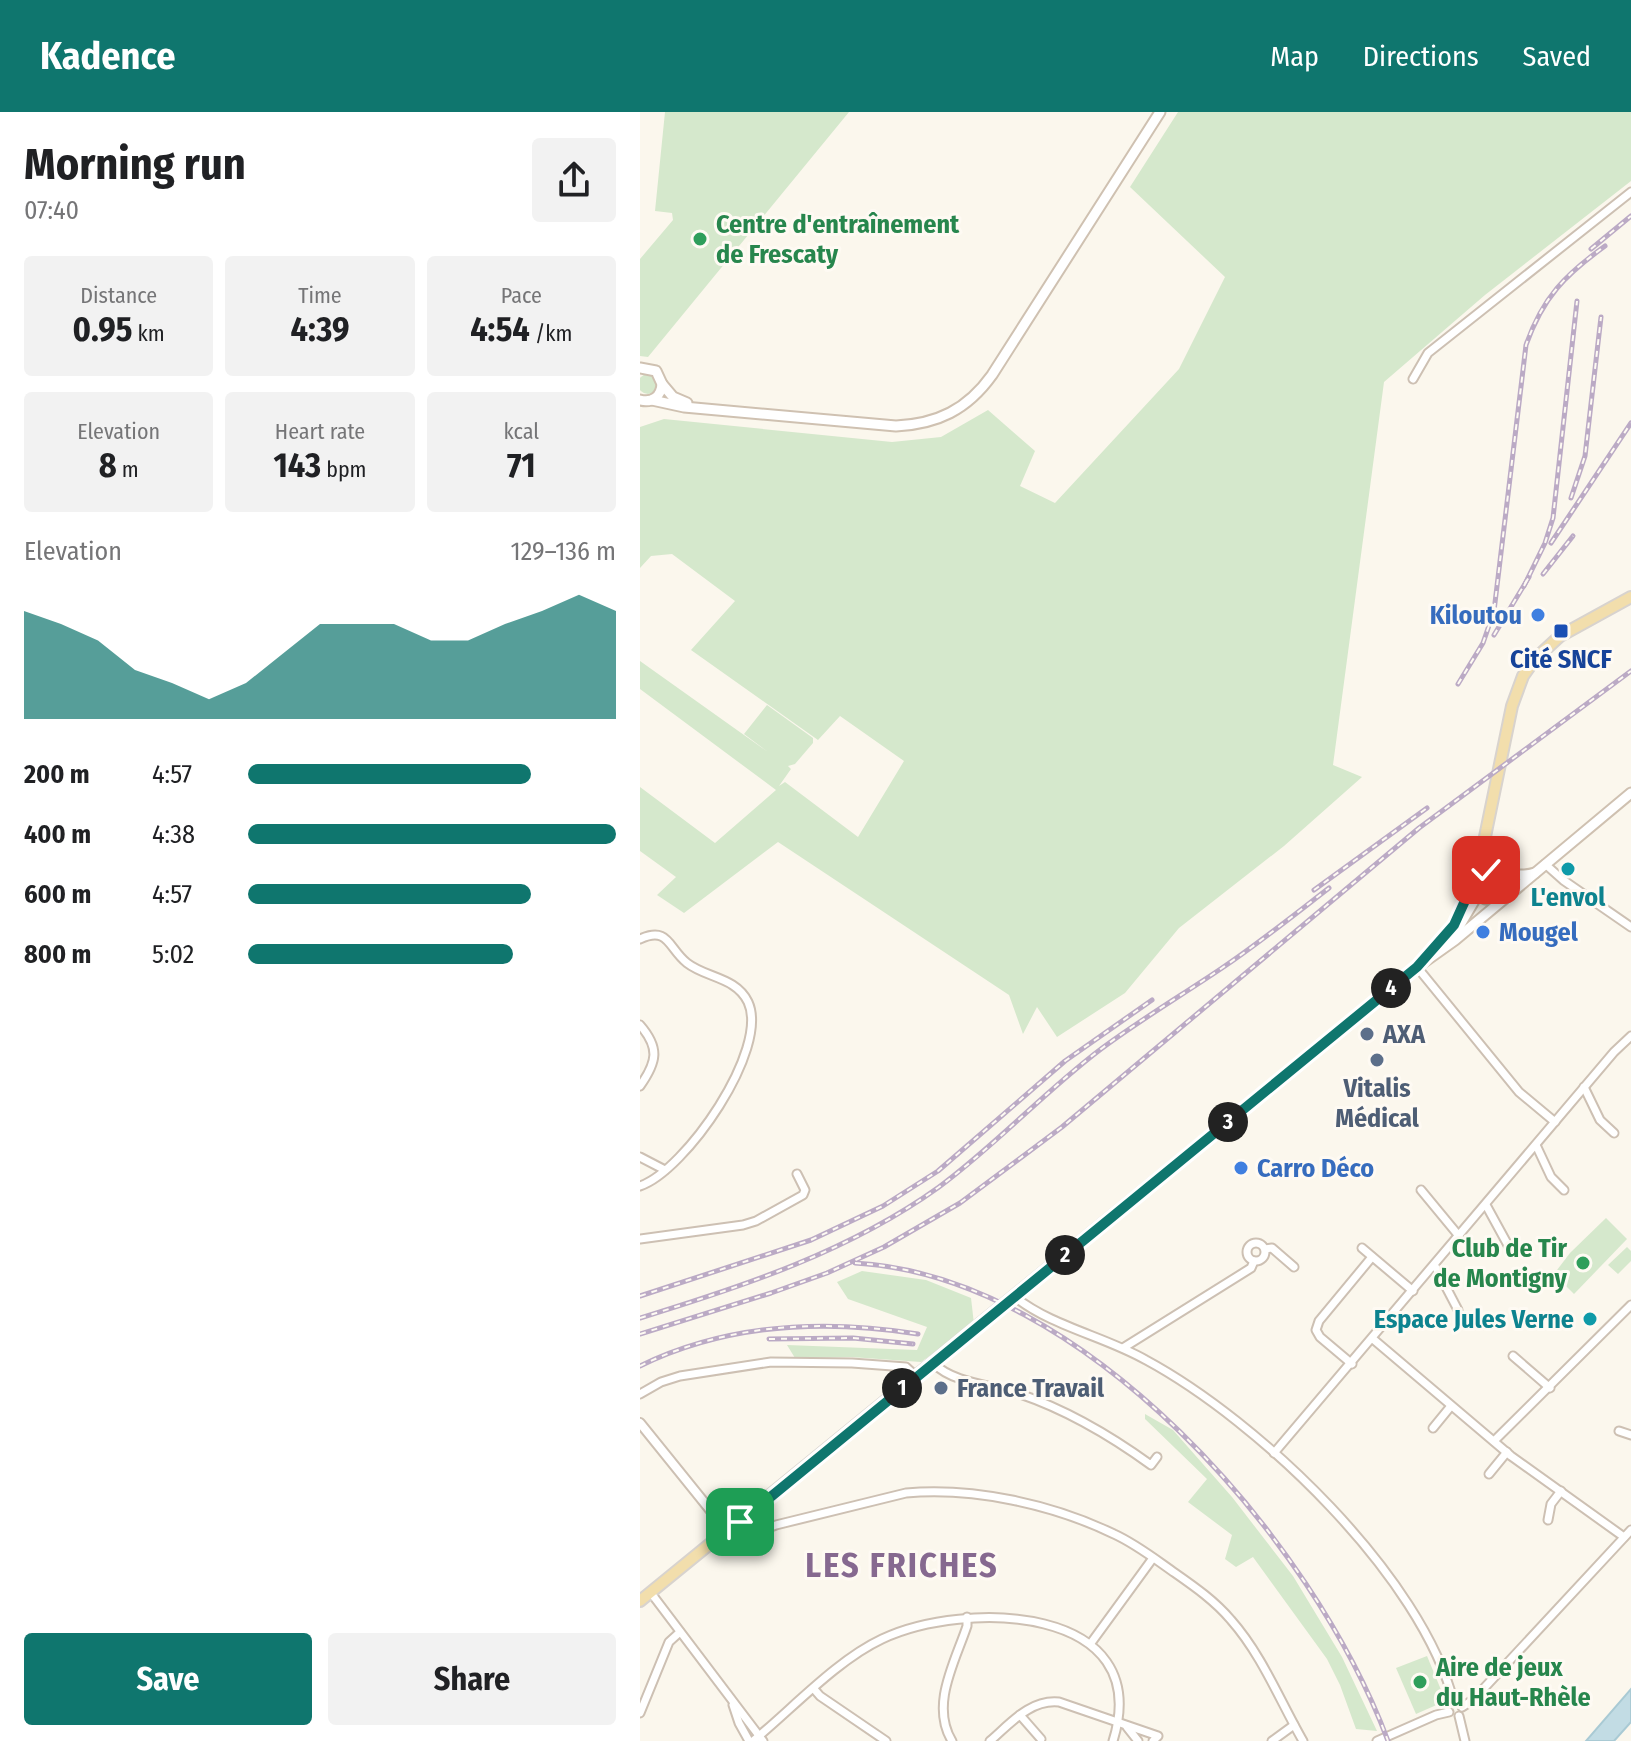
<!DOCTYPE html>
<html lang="en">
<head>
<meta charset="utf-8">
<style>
	body { margin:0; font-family:"Fira Sans Condensed",sans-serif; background:#f2f2f2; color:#202124; height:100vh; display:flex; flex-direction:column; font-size:30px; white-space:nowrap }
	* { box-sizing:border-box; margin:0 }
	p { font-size:26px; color:#757577 }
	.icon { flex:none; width:44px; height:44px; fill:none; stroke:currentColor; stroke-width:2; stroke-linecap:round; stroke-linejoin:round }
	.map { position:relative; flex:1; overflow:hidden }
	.panel { display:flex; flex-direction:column; background:#fff; width:640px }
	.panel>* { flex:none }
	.pin { position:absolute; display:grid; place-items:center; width:68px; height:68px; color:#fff; margin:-34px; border-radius:16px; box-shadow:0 4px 12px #0006 }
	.km { position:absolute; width:40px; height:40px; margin:-20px; border-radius:50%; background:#222; color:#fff; font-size:22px; line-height:40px; text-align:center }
	.round { display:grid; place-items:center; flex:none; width:84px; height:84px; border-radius:8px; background:#f2f2f2 }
	.overview { display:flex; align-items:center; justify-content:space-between; height:136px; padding:0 24px }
	h1 { font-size:44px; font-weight:700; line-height:60px }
	.figures { display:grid; grid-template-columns:repeat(3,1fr); gap:12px; height:136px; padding:8px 24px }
	.figures div { display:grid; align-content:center; border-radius:8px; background:#f2f2f2; text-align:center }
	.figures b { font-size:34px; font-weight:700 }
	.figures small { font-size:22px; font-weight:400 }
	.figures p { font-size:22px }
	.chart { height:224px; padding:16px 24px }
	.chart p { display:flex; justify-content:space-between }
	.chart svg { width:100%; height:144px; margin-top:8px; fill:#0f766e; opacity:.7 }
	.cta { display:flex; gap:16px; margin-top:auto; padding:16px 24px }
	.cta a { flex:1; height:92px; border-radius:8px; background:#0f766e; color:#fff; font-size:32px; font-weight:700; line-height:92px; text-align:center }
	.cta a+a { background:#f2f2f2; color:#202124 }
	ul { padding:0 24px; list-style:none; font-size:26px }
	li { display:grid; grid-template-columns:128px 96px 1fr; align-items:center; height:60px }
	li i { height:20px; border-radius:10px; background:#0f766e }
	header { display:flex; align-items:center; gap:48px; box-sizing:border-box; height:112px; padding:0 40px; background:#0f766e; color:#fff }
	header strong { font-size:38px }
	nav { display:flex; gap:44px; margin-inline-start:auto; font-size:28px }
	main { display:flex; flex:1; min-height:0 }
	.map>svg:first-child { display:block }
	.green { fill:#d5e8cc }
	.water { fill:#c2dce4; stroke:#a9cad4; stroke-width:2 }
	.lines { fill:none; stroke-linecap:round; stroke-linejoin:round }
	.minor-casing { stroke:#cdc0b3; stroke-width:11 }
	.tertiary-casing { stroke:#cdc0b3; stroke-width:12 }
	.secondary-casing { stroke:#cfc1b1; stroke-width:13 }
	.primary-casing { stroke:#d8d3ce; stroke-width:14 }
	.minor { stroke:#fff; stroke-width:7 }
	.tertiary { stroke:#fff; stroke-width:8 }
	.secondary { stroke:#fff; stroke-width:9 }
	.primary { stroke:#f2deac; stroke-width:10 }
	.rail-casing { stroke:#bbaac5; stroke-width:5 }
	.rail { stroke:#fefaf3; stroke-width:2; stroke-dasharray:6; stroke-linecap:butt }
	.route-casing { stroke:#fff; stroke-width:16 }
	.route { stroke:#0f766e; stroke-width:10 }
	.leisure-dot { fill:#2e9e5b; stroke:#fefaf3; stroke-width:3 }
	.shop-dot { fill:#3f7fe0; stroke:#fefaf3; stroke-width:3 }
	.transit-dot { fill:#1a4fb4; stroke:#fefaf3; stroke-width:3 }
	.culture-dot { fill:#0f9aa8; stroke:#fefaf3; stroke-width:3 }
	.service-dot { fill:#5c6f8a; stroke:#fefaf3; stroke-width:3 }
	.labels { text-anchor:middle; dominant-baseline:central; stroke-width:6; stroke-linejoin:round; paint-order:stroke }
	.leisure-label { font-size:26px; font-weight:bold; fill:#27864d; stroke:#fefaf3; text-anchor:start }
	.shop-label { font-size:26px; font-weight:bold; fill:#366cbe; stroke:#fefaf3; text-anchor:start }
	.transit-label { font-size:26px; font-weight:bold; fill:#164399; stroke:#fefaf3 }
	.culture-label { font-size:26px; font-weight:bold; fill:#0d838f; stroke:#fefaf3 }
	.service-label { font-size:26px; font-weight:bold; fill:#4e5e75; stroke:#fefaf3; text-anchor:start }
	.district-label { font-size:34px; font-weight:bold; letter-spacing:2px; fill:#866990; stroke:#fefaf3 }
</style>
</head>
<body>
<header>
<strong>Kadence</strong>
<nav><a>Map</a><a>Directions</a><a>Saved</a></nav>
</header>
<main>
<section class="panel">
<div class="overview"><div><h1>Morning run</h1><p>07:40</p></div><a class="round"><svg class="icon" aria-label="share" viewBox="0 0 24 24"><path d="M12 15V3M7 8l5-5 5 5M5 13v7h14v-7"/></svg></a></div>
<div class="figures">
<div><p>Distance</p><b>0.95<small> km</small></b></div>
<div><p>Time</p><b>4:39</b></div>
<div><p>Pace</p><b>4:54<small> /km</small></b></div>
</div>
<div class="figures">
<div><p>Elevation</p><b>8<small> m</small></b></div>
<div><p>Heart rate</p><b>143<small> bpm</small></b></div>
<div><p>kcal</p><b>71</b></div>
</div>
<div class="chart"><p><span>Elevation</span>129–136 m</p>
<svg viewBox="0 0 160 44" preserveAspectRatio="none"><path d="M0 44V11L10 15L20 20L30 29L40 33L50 38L60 33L70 24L80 15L90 15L100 15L110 20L120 20L130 15L140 11L150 6L160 11V44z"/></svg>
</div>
<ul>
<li><b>200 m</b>4:57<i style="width:77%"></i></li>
<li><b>400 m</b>4:38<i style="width:100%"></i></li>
<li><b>600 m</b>4:57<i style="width:77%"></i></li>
<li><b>800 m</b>5:02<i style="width:72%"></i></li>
</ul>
<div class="cta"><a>Save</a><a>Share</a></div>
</section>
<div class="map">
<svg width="991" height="1629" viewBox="0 0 991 1629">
	<rect width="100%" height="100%" fill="#fbf7ed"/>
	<!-- green -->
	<g class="green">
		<path d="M25,0H209L8,245L0,244V147L33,108L32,101L15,99Z"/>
		<path d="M538,0H991V69L845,183L744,270L693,653L722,665L644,734L539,816L485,881L417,925L397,895L383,922L369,883L138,730L44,801L17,783L36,765L0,739V675L75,731L136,678L0,577V549L128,640L104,622L127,593L173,626V631L155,652L148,654L151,657L139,674L145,670L218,725L264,649L200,604L178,628L51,538L95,489L32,442L11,444L0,456V315L24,307L252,330L301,325L348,298L395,339L380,374L415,391L539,257L585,165L490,75Z"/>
		<circle cx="8" cy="272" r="10"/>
		<path d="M843,762L860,763L862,773L858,781L848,784L841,781Z"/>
		<path d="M966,1106L987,1127L934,1182L914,1162L930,1141Z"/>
		<path d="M987,1135L991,1139V1149L978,1162L968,1153Z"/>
		<path d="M222,1159L286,1168L331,1186L334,1212L281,1250L211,1245L155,1246L147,1233L277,1238L287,1215L208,1187L197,1170Z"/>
		<path d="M505,1302L533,1318L592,1385L653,1464L702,1545L737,1619L716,1617L700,1573L687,1547L613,1445L596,1455L585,1447L592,1423L548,1390L567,1367L505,1307Z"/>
		<path d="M787,1544L804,1585L801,1591L776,1602L756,1556Z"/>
	</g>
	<!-- water -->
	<path class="water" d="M991,1577V1610L974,1629H946Z"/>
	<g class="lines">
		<!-- minor casing -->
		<g class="minor-casing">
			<g id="minor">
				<path d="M773,267L788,241L991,80"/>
				<path d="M905,752L923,768L991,815"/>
				<path d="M0,827C29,814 28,836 47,851C66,866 96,865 108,890C130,937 45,1059 0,1074"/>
				<path d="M777,855L879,980L915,1010"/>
				<path d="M0,913C20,936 17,950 0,974"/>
				<path d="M944,975L960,1008L974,1021"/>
				<path d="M896,1033L911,1065L924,1078"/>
				<path d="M0,1045L25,1058"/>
				<path d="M781,1078L819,1124"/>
				<path d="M846,1093L869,1135"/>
				<path d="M0,1127L103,1113L116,1109L163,1083L165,1078L157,1062"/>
				<circle cx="616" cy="1140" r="9"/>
				<path d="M722,1136L773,1179"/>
				<path d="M625,1137L632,1136L654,1155"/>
				<path d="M795,1154L818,1198"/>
				<path d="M375,1185C413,1215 464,1224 506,1248C619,1309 782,1464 814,1591"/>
				<path d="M733,1227L871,1344L984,1425"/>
				<path d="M483,1236L611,1156L614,1149"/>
				<path d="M873,1244L910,1276"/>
				<path d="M293,1251C314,1272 353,1273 380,1282C427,1298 471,1324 511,1353L517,1345"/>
				<path d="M712,1252L680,1225L676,1218L679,1209L732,1145"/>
				<path d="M0,1282L21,1270L40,1264L131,1250L212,1251L266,1255L277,1265"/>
				<path d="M793,1316L811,1294"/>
				<path d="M979,1319L991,1323"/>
				<path d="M854,1329L991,1193"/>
				<path d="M634,1341L974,940L991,924"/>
				<path d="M849,1362L867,1340"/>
				<path d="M908,1408L911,1392L921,1379"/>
				<path d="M88,1420L96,1428L136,1413L266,1381C333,1375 412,1392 474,1422C496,1432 515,1447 535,1461C555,1475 575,1489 591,1508C622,1543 640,1589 663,1629"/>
				<path d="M11,1481L123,1629"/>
				<path d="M451,1531L513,1446"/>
				<path d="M174,1577L180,1584L246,1629"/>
				<path d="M93,1593L99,1611L109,1629"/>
				<path d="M822,1595L833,1588L991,1418"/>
				<path d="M0,1601L29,1530L40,1520"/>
				<path d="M380,1603L401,1627"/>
				<path d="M819,1604L825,1629"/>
				<path d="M487,1615L498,1629"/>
				<path d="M113,1629C152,1597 197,1548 242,1527C324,1488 516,1492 473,1629"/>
				<path d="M312,1629C290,1593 315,1550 327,1514V1505"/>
				<path d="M350,1629C370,1612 390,1587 419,1590L518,1624L513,1629"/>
				<path d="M632,1629L654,1613"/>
				<path d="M737,1629L796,1603L809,1600"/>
			</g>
		</g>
		<!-- tertiary casing -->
		<g class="tertiary-casing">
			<path id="tertiary" d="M0,1311L88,1420"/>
		</g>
		<!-- secondary casing -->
		<g class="secondary-casing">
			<g id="secondary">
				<path d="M0,256L16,259L22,272C21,285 12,291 0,288"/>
				<path d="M22,272L33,285L47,291"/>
				<path d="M12,288L44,295L256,314C297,312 327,298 352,263L520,0"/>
				<path d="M838,760C858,754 872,768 895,761"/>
				<path d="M834,778L845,787L862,788"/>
				<path d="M813,825L834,789V778"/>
				<path d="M785,846L814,813L836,769"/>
				<path d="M777,855L815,828L991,681"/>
			</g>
		</g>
		<!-- primary casing -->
		<g class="primary-casing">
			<g id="primary">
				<path d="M834,778L872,594L883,564L895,547L920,524L991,485"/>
				<path d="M0,1489L777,855"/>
			</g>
		</g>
		<!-- minor -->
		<use href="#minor" class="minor"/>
		<!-- tertiary -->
		<use href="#tertiary" class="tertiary"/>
		<!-- secondary -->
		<use href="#secondary" class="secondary"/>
		<!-- primary -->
		<use href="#primary" class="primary"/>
		<!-- rail casing -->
		<g class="rail-casing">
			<g id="rail">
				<path d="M951,137L991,104"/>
				<path d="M931,386L945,344L961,205"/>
				<path d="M911,431L991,311"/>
				<path d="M903,462L933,424"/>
				<path d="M884,474L905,431L913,406L937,189"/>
				<path d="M854,523L889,465"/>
				<path d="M818,572L843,531L854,499L886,233C903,185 925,163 965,134"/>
				<path d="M674,778L787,696"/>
				<path d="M215,1151C444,1164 673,1427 748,1629"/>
				<path d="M0,1184L171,1128L243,1094L298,1059L425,949L512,888"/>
				<path d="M0,1206C104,1174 210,1139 299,1075C356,1033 404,980 461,937C500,908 542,883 582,856C619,831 654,803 689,776"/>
				<path d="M0,1222L131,1181L187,1161L244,1135L320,1091L422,1015L779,716L991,559"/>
				<path d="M129,1227L213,1226L273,1232"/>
				<path d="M0,1254C88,1211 183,1207 278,1222"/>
			</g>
		</g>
		<!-- rail -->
		<use href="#rail" class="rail"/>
	</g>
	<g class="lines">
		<!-- route casing -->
		<g class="route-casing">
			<path id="route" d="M100,1410L777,855L814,813L838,760L846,758"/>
		</g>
		<!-- route -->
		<use href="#route" class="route"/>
	</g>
	<!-- markers -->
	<g class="leisure-dot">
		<circle cx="60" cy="127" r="8"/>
		<circle cx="943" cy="1151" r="8"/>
		<circle cx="780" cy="1570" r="8"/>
	</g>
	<g class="shop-dot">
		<circle cx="898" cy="503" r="8"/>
		<circle cx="843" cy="820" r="8"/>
		<circle cx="601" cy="1056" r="8"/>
	</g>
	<rect class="transit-dot" x="913" y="511" width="16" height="16" rx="4"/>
	<g class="culture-dot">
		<circle cx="928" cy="757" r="8"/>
		<circle cx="950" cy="1207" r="8"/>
	</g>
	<g class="service-dot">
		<circle cx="727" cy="922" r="8"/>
		<circle cx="737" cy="948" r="8"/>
		<circle cx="301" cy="1276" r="8"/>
	</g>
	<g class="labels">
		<!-- leisure labels -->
		<g class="leisure-label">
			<text x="76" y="112">Centre d'entraînement<tspan x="76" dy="30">de Frescaty</tspan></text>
			<text x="927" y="1136" text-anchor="end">Club de Tir<tspan x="927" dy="30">de Montigny</tspan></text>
			<text x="796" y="1555">Aire de jeux<tspan x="796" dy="30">du Haut-Rhèle</tspan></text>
		</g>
		<!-- shop labels -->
		<g class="shop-label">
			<text x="882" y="503" text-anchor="end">Kiloutou</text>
			<text x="859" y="820">Mougel</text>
			<text x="617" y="1056">Carro Déco</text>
		</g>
		<!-- transit labels -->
		<g class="transit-label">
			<text x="921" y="547">Cité SNCF</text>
		</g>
		<!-- culture labels -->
		<g class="culture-label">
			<text x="928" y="785">L'envol</text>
			<text x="934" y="1207" text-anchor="end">Espace Jules Verne</text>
		</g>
		<!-- service labels -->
		<g class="service-label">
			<text x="743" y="922">AXA</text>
			<text x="737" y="976" text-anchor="middle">Vitalis<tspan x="737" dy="30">Médical</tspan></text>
			<text x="317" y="1276">France Travail</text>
		</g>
		<!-- district labels -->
		<g class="district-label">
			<text x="262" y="1453">LES FRICHES</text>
		</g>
	</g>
</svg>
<div class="pin" style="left:100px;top:1410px;background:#1e9e55"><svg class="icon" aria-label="arrive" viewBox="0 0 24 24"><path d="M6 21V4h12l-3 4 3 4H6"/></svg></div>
<div class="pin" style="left:846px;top:758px;background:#d93025"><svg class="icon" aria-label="check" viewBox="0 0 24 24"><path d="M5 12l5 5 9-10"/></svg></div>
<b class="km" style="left:262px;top:1276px">1</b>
<b class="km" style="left:425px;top:1143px">2</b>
<b class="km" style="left:588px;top:1010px">3</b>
<b class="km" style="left:751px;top:876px">4</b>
</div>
</main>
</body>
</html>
